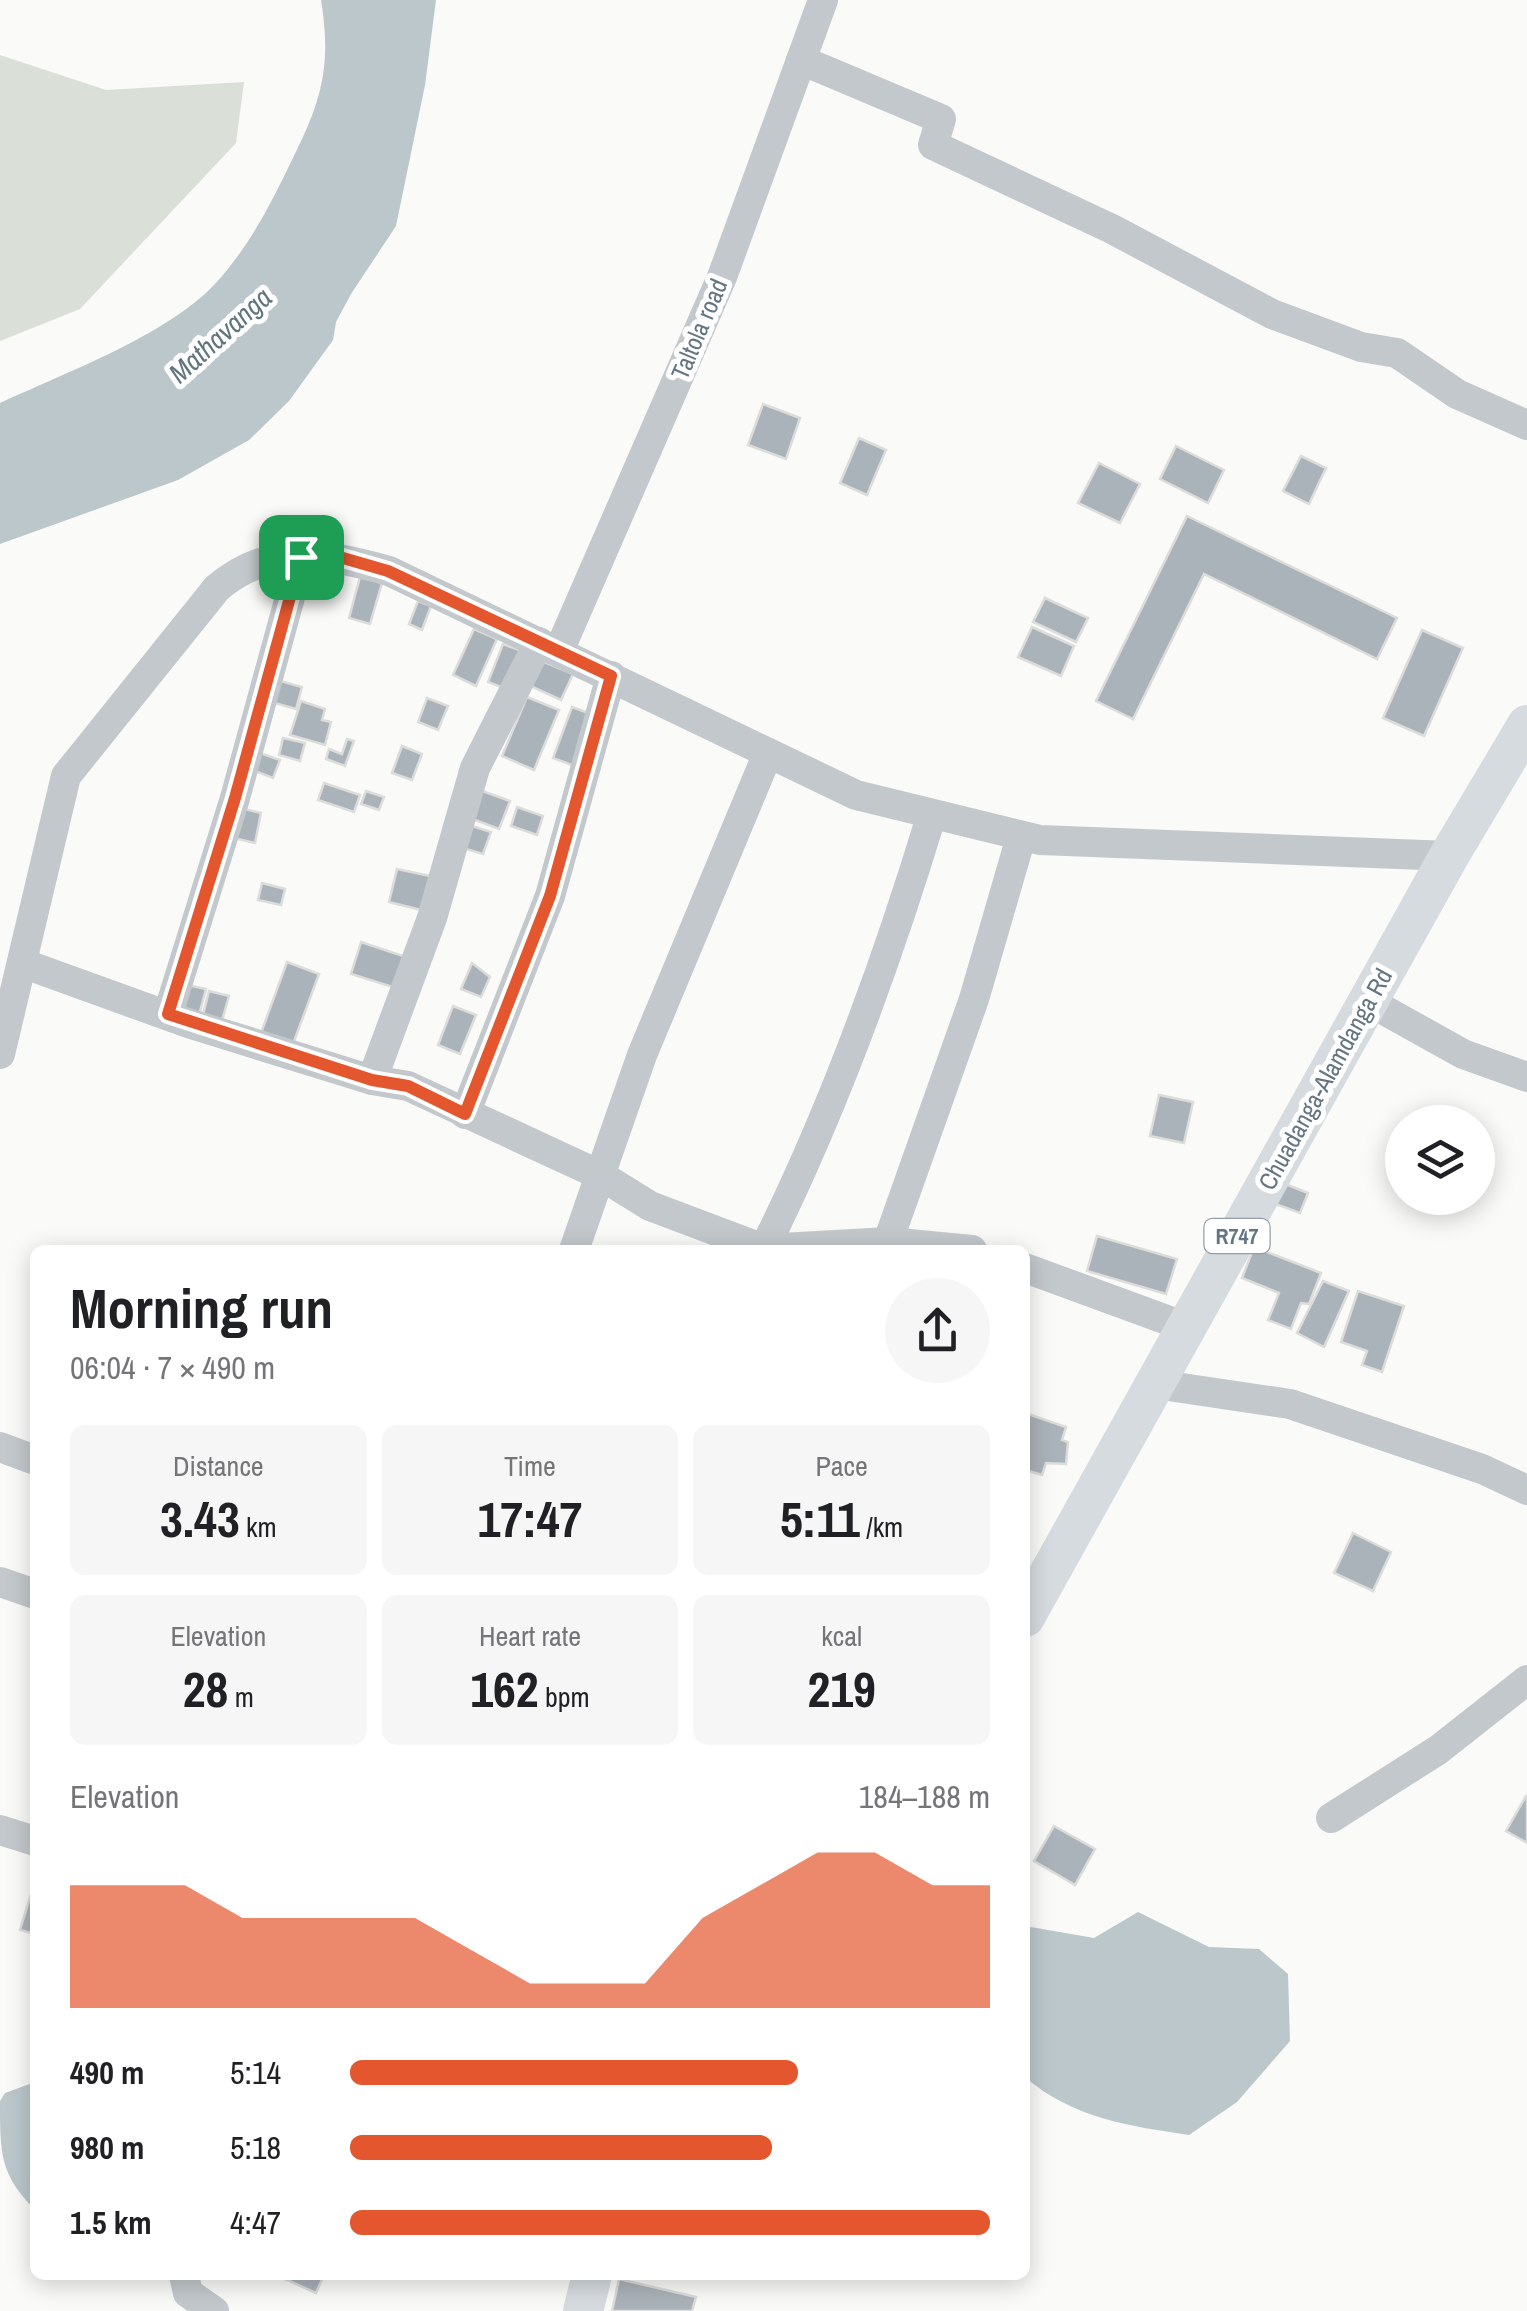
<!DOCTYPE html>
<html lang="en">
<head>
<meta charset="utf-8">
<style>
	body { margin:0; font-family:"Archivo Narrow",sans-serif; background:#f6f6f6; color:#202124; height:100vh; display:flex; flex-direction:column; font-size:38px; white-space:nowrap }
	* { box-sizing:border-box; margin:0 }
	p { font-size:32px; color:#757577 }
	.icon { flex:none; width:55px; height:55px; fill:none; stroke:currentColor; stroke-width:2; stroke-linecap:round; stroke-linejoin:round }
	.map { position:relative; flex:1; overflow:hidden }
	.details { position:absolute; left:30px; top:1245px; width:1000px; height:1035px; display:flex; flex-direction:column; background:#fff; border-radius:15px; box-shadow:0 5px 25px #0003 }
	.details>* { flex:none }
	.buttons { position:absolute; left:1385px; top:1105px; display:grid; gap:20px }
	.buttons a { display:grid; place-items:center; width:110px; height:110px; border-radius:50%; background:#fff; box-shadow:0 5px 25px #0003; font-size:50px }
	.pin { position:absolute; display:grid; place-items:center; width:85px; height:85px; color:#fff; margin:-42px; border-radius:20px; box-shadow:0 5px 15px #0006 }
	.round { display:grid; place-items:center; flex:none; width:105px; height:105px; border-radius:52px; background:#f6f6f6 }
	.summary { display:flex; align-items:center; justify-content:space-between; height:170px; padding:0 40px }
	h1 { font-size:55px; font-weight:800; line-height:75px }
	.figures { display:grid; grid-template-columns:repeat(3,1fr); gap:15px; height:170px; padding:10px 40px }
	.figures div { display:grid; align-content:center; border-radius:15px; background:#f6f6f6; text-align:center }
	.figures b { font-size:50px; font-weight:800 }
	.figures small { font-size:28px; font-weight:400 }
	.figures p { font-size:28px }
	.chart { height:280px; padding:20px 40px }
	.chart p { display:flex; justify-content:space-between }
	.chart svg { width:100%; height:180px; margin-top:10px; fill:#e4572e; opacity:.7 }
	ul { padding:0 40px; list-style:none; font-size:32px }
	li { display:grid; grid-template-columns:160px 120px 1fr; align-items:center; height:75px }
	li i { height:25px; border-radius:12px; background:#e4572e }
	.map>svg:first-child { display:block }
	.green { fill:#dadfd7 }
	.water { fill:#bbc7cb }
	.building { fill:#aab3b9; stroke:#dcdcda; stroke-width:2.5 }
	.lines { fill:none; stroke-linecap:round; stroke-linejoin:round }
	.minor { stroke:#c3c8cc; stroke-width:30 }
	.major { stroke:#d6dbdf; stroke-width:40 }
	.route-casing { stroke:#fff; stroke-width:20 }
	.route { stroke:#e4572e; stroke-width:12 }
	.labels { text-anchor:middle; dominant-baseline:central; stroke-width:10; stroke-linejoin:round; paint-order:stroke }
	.shield { fill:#fff; stroke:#939fa8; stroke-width:2.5 }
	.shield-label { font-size:22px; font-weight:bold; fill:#657683 }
	.street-label { font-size:25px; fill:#657683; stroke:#fff }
	.water-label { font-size:28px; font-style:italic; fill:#60757c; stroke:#fff }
</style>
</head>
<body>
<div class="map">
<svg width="1527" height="2311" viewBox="0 0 1527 2311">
	<rect width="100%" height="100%" fill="#fafaf8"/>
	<!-- green -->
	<path class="green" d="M0,55L106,90L244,82L236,143L80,309L0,341Z"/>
	<!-- water -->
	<g class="water">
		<path d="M321,0H436L425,85L396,226L351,294L336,322L333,340L289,401L249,440L178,480L0,544V403C65,373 165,336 214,285C247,250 271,204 291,162C321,102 332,68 321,0Z"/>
		<path d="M1138,1912L1209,1947L1259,1949L1288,1974L1290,2041L1237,2102L1189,2135C1129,2126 1072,2118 1025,2077V1926L1094,1938Z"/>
		<path d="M35,2082V2210C0,2174 0,2155 0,2101L5,2093Z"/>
	</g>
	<!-- building -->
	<g class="building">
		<path d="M763,404L800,418L786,459L748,445Z"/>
		<path d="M859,438L886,450L867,495L840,483Z"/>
		<path d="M1176,446L1224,470L1208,503L1160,479Z"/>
		<path d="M1301,456L1326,468L1309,504L1283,491Z"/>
		<path d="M1099,463L1140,484L1120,523L1078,503Z"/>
		<path d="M1187,516L1397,618L1377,659L1204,574L1133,719L1096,701Z"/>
		<path d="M306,565L344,568L343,582L305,579Z"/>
		<path d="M360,577L382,583L370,624L349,618Z"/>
		<path d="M1045,598L1088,618L1076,642L1033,622Z"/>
		<path d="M418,601L431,606L422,630L409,624Z"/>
		<path d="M1032,627L1074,646L1061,676L1018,657Z"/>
		<path d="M474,629L497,639L476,686L453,675Z"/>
		<path d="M1422,630L1463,648L1424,736L1383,718Z"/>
		<path d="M503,644L527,653L512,691L488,682Z"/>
		<path d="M537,659L573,674L561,700L526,684Z"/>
		<path d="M277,680L302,687L296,709L271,702Z"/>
		<path d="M527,697L559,710L534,770L502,756Z"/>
		<path d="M427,698L448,706L438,730L418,722Z"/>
		<path d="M301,701L325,709L322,720L331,722L325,745L290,735Z"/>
		<path d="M572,707L597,716L577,767L553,758Z"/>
		<path d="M283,738L305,743L300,761L279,755Z"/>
		<path d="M347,739L354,741L345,766L326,759L329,749L342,754Z"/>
		<path d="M402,746L422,754L412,780L392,773Z"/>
		<path d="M254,751L280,760L273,778L247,768Z"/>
		<path d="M324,783L360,795L354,812L318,800Z"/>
		<path d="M477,789L510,801L499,829L467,817Z"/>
		<path d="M366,791L384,797L379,810L361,804Z"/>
		<path d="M517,807L543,816L537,835L511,826Z"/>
		<path d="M240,808L261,813L255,843L234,838Z"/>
		<path d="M466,824L491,832L483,854L459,847Z"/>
		<path d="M397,869L430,876L421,910L389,902Z"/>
		<path d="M262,883L285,889L281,905L258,900Z"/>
		<path d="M361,942L409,958L399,989L351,974Z"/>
		<path d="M287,962L319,974L293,1044L261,1033Z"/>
		<path d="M472,963L490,977L481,997L461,989Z"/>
		<path d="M183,984L206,989L199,1015L177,1009Z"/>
		<path d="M209,991L229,996L221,1024L202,1019Z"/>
		<path d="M453,1006L476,1015L460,1054L438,1045Z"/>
		<path d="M1159,1095L1193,1102L1184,1143L1150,1136Z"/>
		<path d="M1278,1181L1308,1193L1300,1213L1270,1202Z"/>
		<path d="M1097,1236L1177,1259L1166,1294L1087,1271Z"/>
		<path d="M1254,1247L1321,1273L1309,1304L1301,1303L1291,1329L1268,1320L1279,1293L1242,1278Z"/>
		<path d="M1323,1281L1349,1291L1324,1347L1297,1333Z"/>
		<path d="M1358,1291L1404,1306L1382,1372L1362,1365L1367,1351L1341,1342Z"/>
		<path d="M1025,1413L1066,1427L1062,1440L1068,1442L1066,1464L1046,1463L1042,1475L1025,1470Z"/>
		<path d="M1353,1533L1391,1552L1373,1591L1334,1573Z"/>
		<path d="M1526,1796H1527V1843L1506,1831Z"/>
		<path d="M1054,1826L1095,1849L1075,1885L1034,1861Z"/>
		<path d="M35,1881V1934L20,1930Z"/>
		<path d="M276,2275H324L316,2293Z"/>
		<path d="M619,2279L696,2297L692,2311H612Z"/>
	</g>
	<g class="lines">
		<!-- minor -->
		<g class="minor">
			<path d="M801,60L941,119L933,145L1112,229L1272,314L1361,347L1397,353L1457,394L1527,425"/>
			<path d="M559,651L722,277L823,0"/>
			<path d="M22,963L188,1023L372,1080L408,1086L600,1175L650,1206L764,1249L888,1242L972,1250"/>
			<path d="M1368,1001L1463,1054L1527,1077"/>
			<path d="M168,1014L235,798L301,557"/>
			<path d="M0,1054L66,776L217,588C270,543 325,553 389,571L856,795L1040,840L1449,856"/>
			<path d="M372,1080L432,918L475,768L539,642"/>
			<path d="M465,1114L550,896L611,676"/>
			<path d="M764,1249C833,1111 886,965 931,817"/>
			<path d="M574,1250L642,1055L768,753"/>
			<path d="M885,1250L974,999L1021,837"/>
			<path d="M1025,1268L1186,1327"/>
			<path d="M1155,1384L1290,1404L1482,1469L1527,1490"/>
			<path d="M0,1447L35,1460"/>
			<path d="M0,1582L35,1594"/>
			<path d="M1331,1818L1438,1750L1527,1680"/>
			<path d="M0,1830L35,1841"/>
			<path d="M184,2275L188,2293L214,2311"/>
		</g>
		<!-- major -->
		<g class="major">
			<path d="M1025,1617L1449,856L1527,725"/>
			<path d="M583,2311L592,2275"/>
		</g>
	</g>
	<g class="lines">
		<!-- route casing -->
		<g class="route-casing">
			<path id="route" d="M336,556L388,571L611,676L550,896L465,1114L408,1086L372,1080L168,1014L235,798L301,557Z"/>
		</g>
		<!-- route -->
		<use href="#route" class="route"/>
	</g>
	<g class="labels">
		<!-- shield labels -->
		<rect class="shield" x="1204.5" y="1219" width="65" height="34" rx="8"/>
		<g class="shield-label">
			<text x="1237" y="1236">R747</text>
		</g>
		<!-- street labels -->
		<g class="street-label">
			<text transform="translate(699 329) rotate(-67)">Taltola road</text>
			<text transform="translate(1325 1079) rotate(-61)">Chuadanga-Alamdanga Rd</text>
		</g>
		<!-- water labels -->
		<g class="water-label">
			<text transform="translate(220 335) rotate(-42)">Mathavanga</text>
		</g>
	</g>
</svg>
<div class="buttons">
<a><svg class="icon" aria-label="layers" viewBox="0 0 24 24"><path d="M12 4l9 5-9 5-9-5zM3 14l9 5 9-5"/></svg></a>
</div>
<div class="pin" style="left:301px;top:557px;background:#1e9e55"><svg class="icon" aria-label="arrive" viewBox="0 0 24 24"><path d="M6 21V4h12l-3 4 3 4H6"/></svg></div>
<section class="details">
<div class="summary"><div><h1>Morning run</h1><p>06:04 · 7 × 490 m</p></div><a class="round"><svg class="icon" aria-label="share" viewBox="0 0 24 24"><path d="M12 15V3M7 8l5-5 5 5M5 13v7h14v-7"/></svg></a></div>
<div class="figures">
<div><p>Distance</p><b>3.43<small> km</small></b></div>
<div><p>Time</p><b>17:47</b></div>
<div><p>Pace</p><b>5:11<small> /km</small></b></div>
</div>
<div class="figures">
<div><p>Elevation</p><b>28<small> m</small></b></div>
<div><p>Heart rate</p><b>162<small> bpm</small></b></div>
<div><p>kcal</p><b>219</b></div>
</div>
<div class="chart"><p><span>Elevation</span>184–188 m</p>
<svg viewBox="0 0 160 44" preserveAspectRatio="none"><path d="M0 44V14L10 14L20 14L30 22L40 22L50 22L60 22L70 30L80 38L90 38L100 38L110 22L120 14L130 6L140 6L150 14L160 14V44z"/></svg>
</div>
<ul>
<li><b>490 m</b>5:14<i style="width:70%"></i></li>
<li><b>980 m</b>5:18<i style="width:66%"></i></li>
<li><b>1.5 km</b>4:47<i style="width:100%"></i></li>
</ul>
</section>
</div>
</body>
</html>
